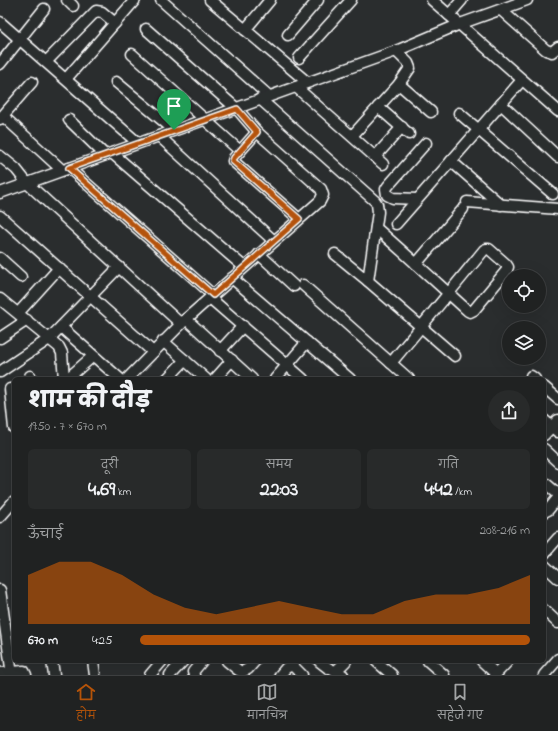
<!DOCTYPE html>
<html lang="hi">
<head>
<meta charset="utf-8">
<style>
	body { margin:0; font-family:"Indie Flower","Playpen Sans Deva",sans-serif; background:#282a2a; color:#f1f3f6; height:100vh; display:flex; flex-direction:column; font-size:15px; white-space:nowrap }
	* { box-sizing:border-box; margin:0 }
	p { font-size:13px; color:#a2a4a5 }
	.icon { flex:none; width:22px; height:22px; fill:none; stroke:currentColor; stroke-width:2; stroke-linecap:round; stroke-linejoin:round }
	.map { position:relative; flex:1; overflow:hidden }
	.side { position:absolute; left:12px; top:377px; width:534px; height:286px; display:flex; flex-direction:column; background:#202222; border-radius:6px; box-shadow:0 4px 16px #0002,0 0 0 1px #3d3f40 }
	.side>* { flex:none }
	.buttons { position:absolute; left:502px; top:269px; display:grid; gap:8px }
	.buttons a { display:grid; place-items:center; width:44px; height:44px; border-radius:50%; background:#202222; box-shadow:0 4px 16px #0002,0 0 0 1px #3d3f40; font-size:20px }
	.pin { position:absolute; display:grid; place-items:center; width:34px; height:34px; color:#fff; margin:-41px -17px; border-radius:50% 50% 50% 0; rotate:-45deg; box-shadow:0 0 4px #0007 }
	.pin .icon { rotate:45deg }
	.round { display:grid; place-items:center; flex:none; width:42px; height:42px; border-radius:21px; background:#282a2a }
	.headline { display:flex; align-items:center; justify-content:space-between; height:68px; padding:0 16px }
	h1 { font-size:22px; font-weight:800; line-height:30px }
	.stats { display:grid; grid-template-columns:repeat(3,1fr); gap:6px; height:68px; padding:4px 16px }
	.stats div { display:grid; align-content:center; border-radius:6px; background:#282a2a; text-align:center }
	.stats b { font-size:20px; font-weight:800 }
	.stats small { font-size:11px; font-weight:400 }
	.stats p { font-size:11px }
	.chart { height:112px; padding:8px 16px }
	.chart p { display:flex; justify-content:space-between }
	.chart svg { width:100%; height:72px; margin-top:4px; fill:#b45309; opacity:.7 }
	ul { padding:0 16px; list-style:none; font-size:13px }
	li { display:grid; grid-template-columns:64px 48px 1fr; align-items:center; height:30px }
	li i { height:10px; border-radius:5px; background:#b45309 }
	.menu { display:flex; justify-content:space-around; align-items:center; height:56px; border-top:1px solid #3d3f40; background:#202222; font-size:11px; color:#a2a4a5 }
	.menu a { display:grid; justify-items:center; gap:2px }
	.menu .current { color:#b45309 }
	.map>svg:first-child { display:block }
	.lines { fill:none; stroke-linecap:round; stroke-linejoin:round }
	.minor-casing { stroke:#fff; stroke-width:13 }
	.minor { stroke:#2a2d2e; stroke-width:10 }
	.route-casing { stroke:#fff; stroke-width:8 }
	.route { stroke:#b45309; stroke-width:5 }
</style>
</head>
<body>
<div class="map">
<svg width="558" height="675" viewBox="0 0 558 675">
	<rect width="100%" height="100%" fill="#2a2d2e"/>
	<filter id="ink" filterUnits="userSpaceOnUse"><feTurbulence type="fractalNoise" baseFrequency=".025" numOctaves="2"/><feDisplacementMap in="SourceGraphic" scale="8" xChannelSelector="R" yChannelSelector="G"/><feConvolveMatrix kernelMatrix="1 2 1 2 8 2 1 2 1" color-interpolation-filters="sRGB"/></filter>
	<g filter="url(#ink)">
		<g class="lines">
			<!-- minor casing -->
			<g class="minor-casing">
				<g id="minor">
					<path d="M67,0L73,6"/>
					<path d="M161,0L269,96"/>
					<path d="M210,0L307,82"/>
					<path d="M432,0L558,111"/>
					<path d="M501,10L546,50L552,52L558,47"/>
					<path d="M449,15L462,0"/>
					<path d="M0,22L138,143"/>
					<path d="M245,30L270,0"/>
					<path d="M288,35L318,0"/>
					<path d="M132,54L240,151"/>
					<path d="M299,58L351,0"/>
					<path d="M46,62L96,11L102,12L115,23"/>
					<path d="M0,64L44,9"/>
					<path d="M66,79L135,0"/>
					<path d="M116,82L174,130"/>
					<path d="M399,84L431,112"/>
					<path d="M296,87L383,164"/>
					<path d="M260,99L375,201L377,204L378,212L368,281L455,356"/>
					<path d="M501,104L558,157"/>
					<path d="M378,107L409,134"/>
					<path d="M459,113L553,194"/>
					<path d="M3,116L62,170"/>
					<path d="M0,119L32,82"/>
					<path d="M69,120L105,155"/>
					<path d="M257,132L234,158L233,161L299,219"/>
					<path d="M159,136L274,241"/>
					<path d="M352,136L399,84L410,68L408,63L396,51"/>
					<path d="M112,153L244,267"/>
					<path d="M0,156L16,169L27,183L181,324"/>
					<path d="M375,157L402,127"/>
					<path d="M451,161L501,205"/>
					<path d="M69,168L213,295"/>
					<path d="M0,193L396,51L460,24L527,0"/>
					<path d="M417,199L393,198L387,195L386,189L388,186L426,143"/>
					<path d="M467,202L558,209"/>
					<path d="M0,216L153,352"/>
					<path d="M396,224L522,80"/>
					<path d="M376,228C407,255 437,283 468,311L470,312L474,310L507,270L508,267L506,264L489,249H486L484,250C453,288 422,326 391,363"/>
					<path d="M259,254L294,286"/>
					<path d="M335,254L368,281"/>
					<path d="M0,258L21,277"/>
					<path d="M416,264L463,209"/>
					<path d="M232,278L350,379"/>
					<path d="M303,285L409,379"/>
					<path d="M210,298L303,379"/>
					<path d="M0,299L59,347L62,353L64,379"/>
					<path d="M21,310L59,268"/>
					<path d="M186,319L252,379"/>
					<path d="M61,327L120,379"/>
					<path d="M0,338L27,320"/>
					<path d="M163,341L206,379"/>
					<path d="M220,351L243,326"/>
					<path d="M0,372L49,339L119,267"/>
					<path d="M30,376V379"/>
					<path d="M531,376L535,379"/>
					<path d="M67,379L93,356"/>
					<path d="M127,379L186,319L320,201L323,195L321,189L257,132L237,109L146,29"/>
					<path d="M167,379L185,360"/>
					<path d="M215,379L232,360"/>
					<path d="M275,379L307,342"/>
					<path d="M544,387L558,399"/>
					<path d="M10,389L14,428"/>
					<path d="M544,420L558,432"/>
					<path d="M544,435L558,420"/>
					<path d="M544,449L558,462"/>
					<path d="M544,482L558,494"/>
					<path d="M544,512L548,510L558,498"/>
					<path d="M0,517L14,501"/>
					<path d="M544,554L558,538"/>
					<path d="M544,565L558,578"/>
					<path d="M0,590L12,675"/>
					<path d="M544,610L558,623"/>
					<path d="M52,661L54,675"/>
					<path d="M93,661L95,675"/>
					<path d="M227,661L238,670L242,672L248,669L255,661"/>
					<path d="M319,661L328,668L343,675"/>
					<path d="M376,661L392,675"/>
					<path d="M428,661L444,675"/>
					<path d="M482,661L496,674"/>
					<path d="M336,671L346,661"/>
					<path d="M0,673L24,671L26,675"/>
					<path d="M150,675L162,661"/>
					<path d="M170,675L183,661"/>
					<path d="M194,675L193,672L202,661"/>
					<path d="M280,675L286,668L290,666L294,667L302,675"/>
					<path d="M495,675L508,661"/>
					<path d="M544,675L558,659"/>
				</g>
			</g>
			<!-- minor -->
			<use href="#minor" class="minor"/>
		</g>
	</g>
	<g class="lines" filter="url(#ink)">
		<!-- route casing -->
		<g class="route-casing">
			<path id="route" d="M237,109L257,132L234,158L233,161L299,219L213,295L69,168Z"/>
		</g>
		<!-- route -->
		<use href="#route" class="route"/>
	</g>
</svg>
<div class="buttons">
<a><svg class="icon" aria-label="locate" viewBox="0 0 24 24"><circle cx="12" cy="12" r="6"/><path d="M12 2v4M12 18v4M2 12h4M18 12h4"/></svg></a>
<a><svg class="icon" aria-label="layers" viewBox="0 0 24 24"><path d="M12 4l9 5-9 5-9-5zM3 14l9 5 9-5"/></svg></a>
</div>
<div class="pin" style="left:174px;top:130px;background:#1e9e55"><svg class="icon" aria-label="arrive" viewBox="0 0 24 24"><path d="M6 21V4h12l-3 4 3 4H6"/></svg></div>
<section class="side">
<div class="headline"><div><h1>शाम की दौड़</h1><p>19:50 · 7 × 670 m</p></div><a class="round"><svg class="icon" aria-label="share" viewBox="0 0 24 24"><path d="M12 15V3M7 8l5-5 5 5M5 13v7h14v-7"/></svg></a></div>
<div class="stats">
<div><p>दूरी</p><b>4.69<small> km</small></b></div>
<div><p>समय</p><b>22:03</b></div>
<div><p>गति</p><b>4:42<small> /km</small></b></div>
</div>
<div class="chart"><p><span>ऊँचाई</span>208–216 m</p>
<svg viewBox="0 0 160 44" preserveAspectRatio="none"><path d="M0 44V14L10 6L20 6L30 14L40 26L50 34L60 38L70 34L80 30L90 34L100 38L110 38L120 30L130 26L140 26L150 22L160 14V44z"/></svg>
</div>
<ul>
<li><b>670 m</b>4:25<i style="width:100%"></i></li>
</ul>
</section>
</div>
<nav class="menu">
<a class="current"><svg class="icon" aria-label="home" viewBox="0 0 24 24"><path d="M3 11l9-7 9 7M6 9v11h12V9"/></svg>होम</a>
<a><svg class="icon" aria-label="map" viewBox="0 0 24 24"><path d="M3 6l6-2 6 2 6-2v14l-6 2-6-2-6 2zM9 4v14M15 6v14"/></svg>मानचित्र</a>
<a><svg class="icon" aria-label="saved" viewBox="0 0 24 24"><path d="M7 4h10v16l-5-4-5 4z"/></svg>सहेजे गए</a>
</nav>
</body>
</html>
